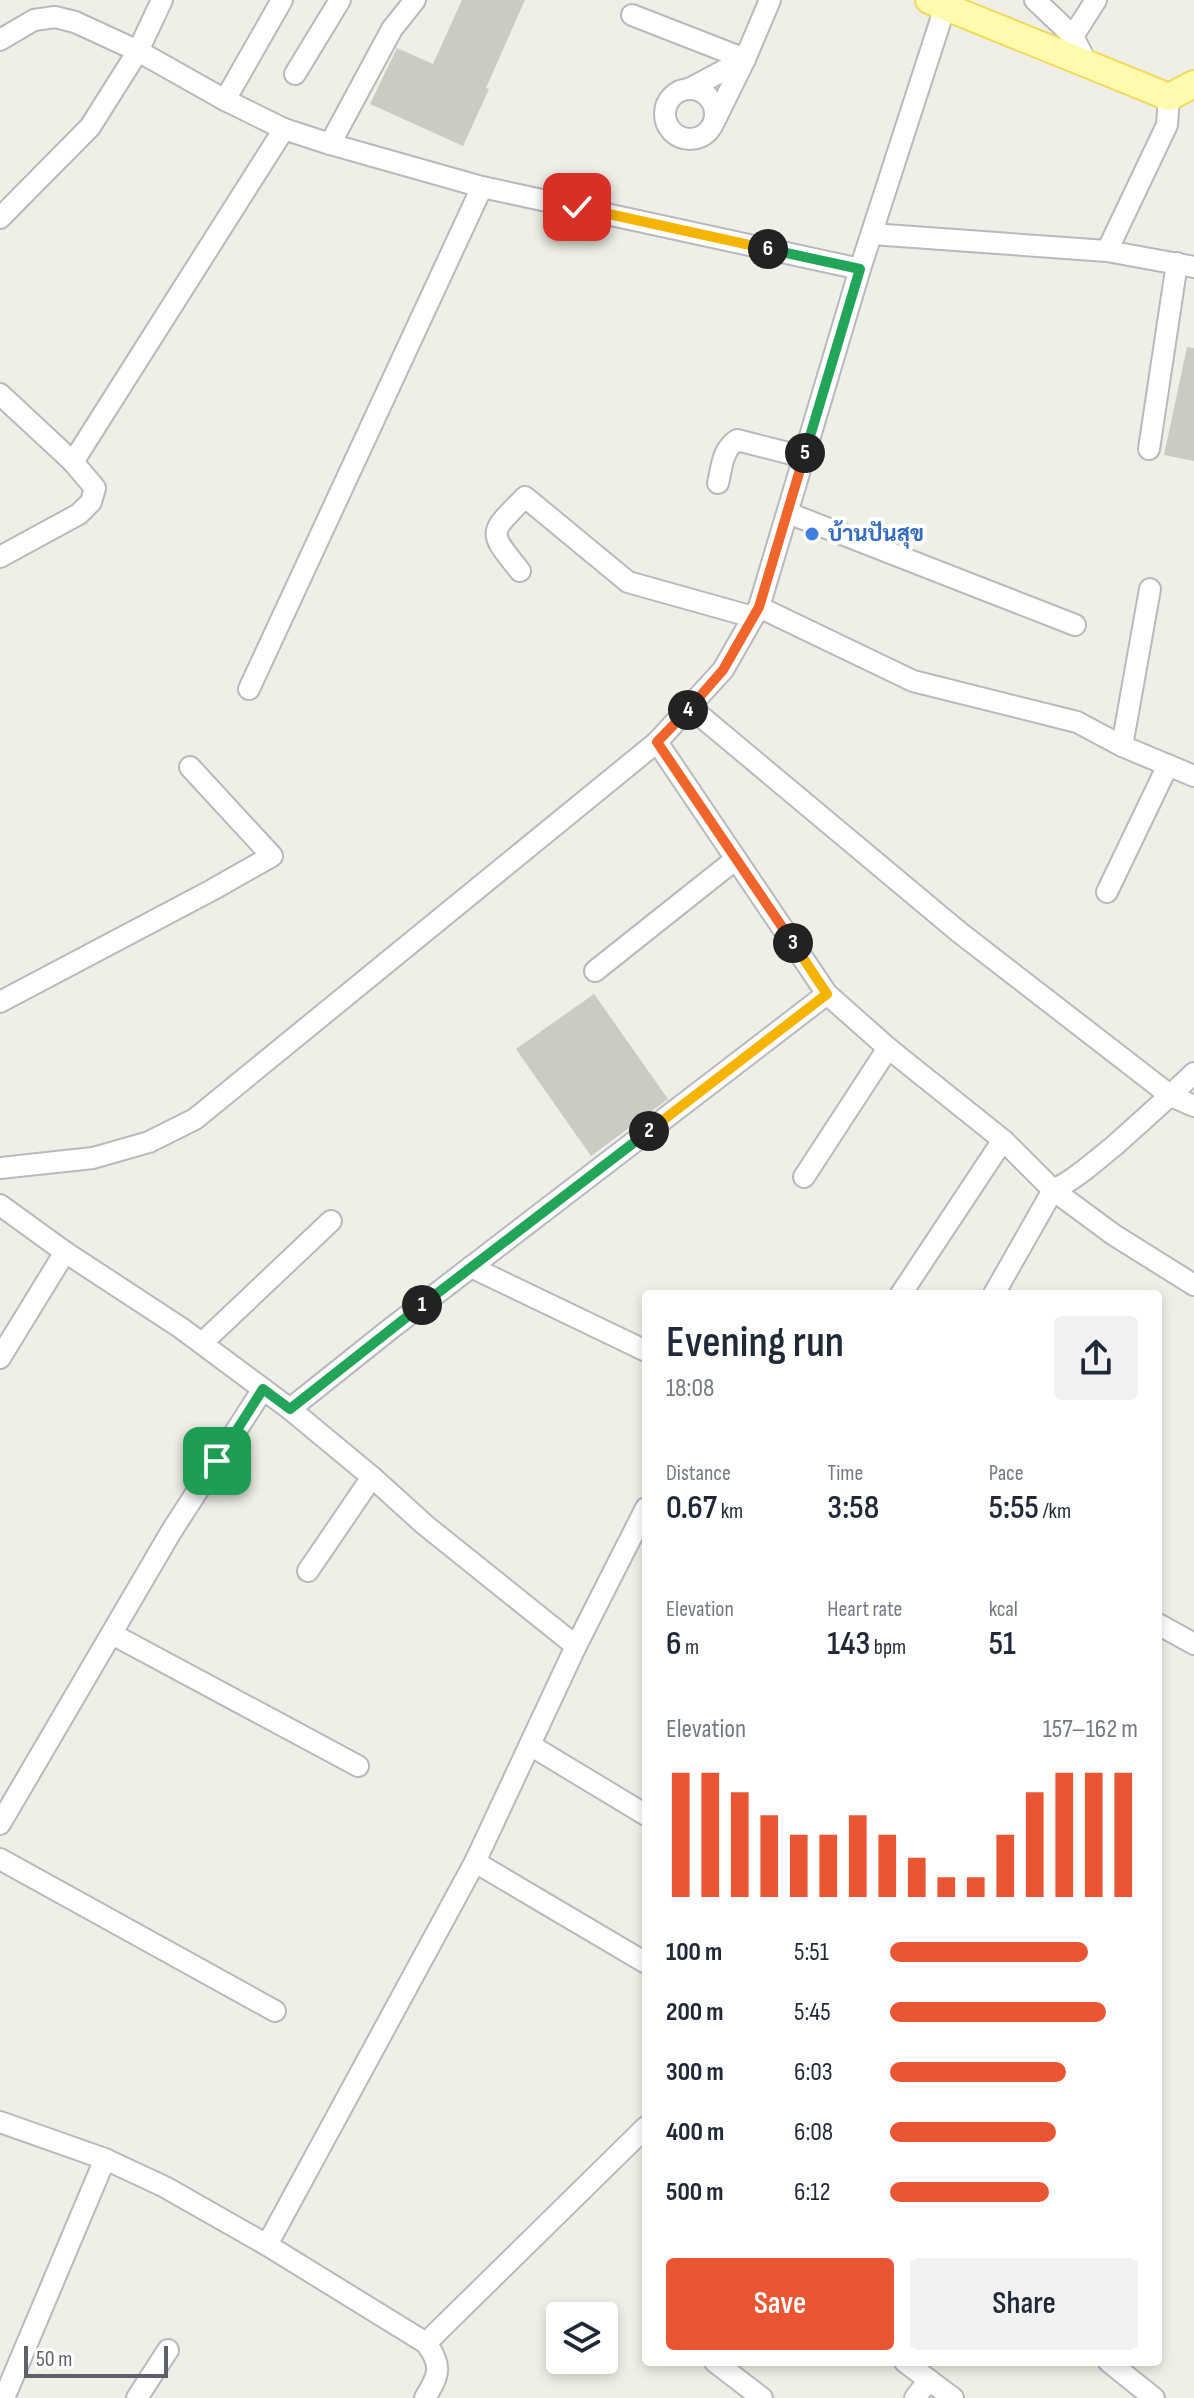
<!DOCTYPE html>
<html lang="en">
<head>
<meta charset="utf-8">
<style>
	body { margin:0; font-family:"Sofia Sans Condensed",Sarabun,sans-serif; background:#f2f2f3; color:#1f2937; height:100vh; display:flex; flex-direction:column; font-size:30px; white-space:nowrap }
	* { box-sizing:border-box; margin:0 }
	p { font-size:26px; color:#747a83 }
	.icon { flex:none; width:44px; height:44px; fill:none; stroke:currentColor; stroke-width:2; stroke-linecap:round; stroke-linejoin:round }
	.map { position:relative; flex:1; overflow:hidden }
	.sheet { position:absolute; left:642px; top:1290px; width:520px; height:1076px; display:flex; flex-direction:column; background:#fff; border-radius:8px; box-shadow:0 4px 12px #0003 }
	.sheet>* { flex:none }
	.buttons { position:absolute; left:546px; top:2302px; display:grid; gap:16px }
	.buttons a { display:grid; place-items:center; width:72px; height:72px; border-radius:8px; background:#fff; box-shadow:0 4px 12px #0003; font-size:40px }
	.scale { position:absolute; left:24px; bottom:20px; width:144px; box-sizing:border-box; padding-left:8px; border:4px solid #5e6167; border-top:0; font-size:22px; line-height:28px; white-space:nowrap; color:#5e6167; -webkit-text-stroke:6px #fff; paint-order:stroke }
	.pin { position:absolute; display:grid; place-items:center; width:68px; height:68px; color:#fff; margin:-34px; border-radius:16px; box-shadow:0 4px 12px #0006 }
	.km { position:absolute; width:40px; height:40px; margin:-20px; border-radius:50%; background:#222; color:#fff; font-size:22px; line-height:40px; text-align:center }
	.round { display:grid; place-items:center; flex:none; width:84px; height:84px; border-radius:8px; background:#f2f2f3 }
	.head { display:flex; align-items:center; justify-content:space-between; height:136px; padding:0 24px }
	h1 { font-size:44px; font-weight:600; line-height:60px }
	.figures { display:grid; grid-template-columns:repeat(3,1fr); gap:12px; height:136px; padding:8px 24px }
	.figures div { display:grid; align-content:center }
	.figures b { font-size:34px; font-weight:600 }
	.figures small { font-size:22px; font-weight:400 }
	.figures p { font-size:22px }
	.chart { height:224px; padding:16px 24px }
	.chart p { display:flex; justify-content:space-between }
	.chart svg { width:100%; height:144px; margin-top:8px; stroke:#ea5633; stroke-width:6 }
	.primary-button { display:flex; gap:16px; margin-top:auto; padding:16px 24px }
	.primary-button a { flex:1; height:92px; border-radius:8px; background:#ea5633; color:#fff; font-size:32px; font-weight:600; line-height:92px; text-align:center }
	.primary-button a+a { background:#f2f2f3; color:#1f2937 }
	ul { padding:0 24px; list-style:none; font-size:26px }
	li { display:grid; grid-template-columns:128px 96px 1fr; align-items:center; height:60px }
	li i { height:20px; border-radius:10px; background:#ea5633 }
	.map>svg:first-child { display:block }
	.building { fill:#cbcac3 }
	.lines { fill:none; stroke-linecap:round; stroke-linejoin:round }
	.minor-casing { stroke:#b7b9bd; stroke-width:24 }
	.major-casing { stroke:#f2da5e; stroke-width:30 }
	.minor { stroke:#fff; stroke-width:20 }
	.major { stroke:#fffbae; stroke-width:26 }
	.split-1-casing { stroke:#fff; stroke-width:16 }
	.split-2-casing { stroke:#fff; stroke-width:16 }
	.split-3-casing { stroke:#fff; stroke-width:16 }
	.split-4-casing { stroke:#fff; stroke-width:16 }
	.split-5-casing { stroke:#fff; stroke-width:16 }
	.split-6-casing { stroke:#fff; stroke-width:16 }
	.split-7-casing { stroke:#fff; stroke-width:16 }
	.split-1 { stroke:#22a559; stroke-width:10 }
	.split-2 { stroke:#22a559; stroke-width:10 }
	.split-3 { stroke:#f5b400; stroke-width:10 }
	.split-4 { stroke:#f0652b; stroke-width:10 }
	.split-5 { stroke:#f0652b; stroke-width:10 }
	.split-6 { stroke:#22a559; stroke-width:10 }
	.split-7 { stroke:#f5b400; stroke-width:10 }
	.shop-dot { fill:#3f7fe0; stroke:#fff; stroke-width:3 }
	.labels { text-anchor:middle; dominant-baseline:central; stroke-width:8; stroke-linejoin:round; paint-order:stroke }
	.shop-label { font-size:22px; font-weight:bold; fill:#366cbe; stroke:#fff; text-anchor:start }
</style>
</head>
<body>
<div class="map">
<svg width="1194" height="2398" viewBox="0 0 1194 2398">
	<rect width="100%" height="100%" fill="#f0efe7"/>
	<!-- building -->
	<g class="building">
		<path d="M462,0H525L486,88L489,89L463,146L370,104L397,48L433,64Z"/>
		<path d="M1187,347L1194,348V461L1164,455Z"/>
		<path d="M594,994L668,1099L591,1156L516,1049Z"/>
	</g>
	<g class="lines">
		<!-- minor casing -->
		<g class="minor-casing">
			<g id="minor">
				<path d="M1035,0L1073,36"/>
				<path d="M632,15L745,59"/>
				<path d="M0,40L34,20L55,17L75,22L138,51L225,100L284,129L330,144L482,187L860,269"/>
				<path d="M1087,64L1073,36L1096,0"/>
				<path d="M295,74L340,0"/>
				<path d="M689,89L745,59"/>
				<circle cx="690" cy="114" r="25"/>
				<path d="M225,100L282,0"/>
				<path d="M715,120L745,59L770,0"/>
				<path d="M330,144L392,29L415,0"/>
				<path d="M0,218L90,127L138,51L162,0"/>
				<path d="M872,234L1107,251L1167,125L1169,97"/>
				<path d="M1107,251L1194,267"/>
				<path d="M0,394L73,462L95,488L91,502L79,514L0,557"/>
				<path d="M1149,449L1177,263"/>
				<path d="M73,462L284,129"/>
				<path d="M718,483C722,467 722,450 737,440L804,457"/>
				<path d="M788,513L1075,625"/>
				<path d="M520,571C487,530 489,534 525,497L628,582L753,617"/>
				<path d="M759,607L913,681L1077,722L1122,746L1194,776"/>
				<path d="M249,689L482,187"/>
				<path d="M691,708L959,932L1171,1096L1194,1106"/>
				<path d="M657,742L827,994L888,1048L1003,1140L1053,1190C1076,1179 1094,1162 1114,1146C1141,1122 1168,1098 1194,1073"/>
				<path d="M1122,746L1150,589"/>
				<path d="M1107,892L1168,765"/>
				<path d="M595,971L736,859"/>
				<path d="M0,1002L212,890L272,856L190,767"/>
				<path d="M0,1168L93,1158L149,1142L195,1119L657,742L723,670L759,607L860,269L945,7"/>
				<path d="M804,1177L888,1048"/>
				<path d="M0,1205L65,1252L181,1328L290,1409L372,1477L425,1525L576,1646L475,1862L267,2245L165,2187L105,2159L0,2122"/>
				<path d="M471,1267L646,1351"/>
				<path d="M901,1294L1003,1140"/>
				<path d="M994,1294L1053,1190L1114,1235L1194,1285"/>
				<path d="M202,1343L331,1221"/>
				<path d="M0,1358L65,1252"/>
				<path d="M290,1409L389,1330L827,994"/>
				<path d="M308,1571L372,1477"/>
				<path d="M1158,1624L1194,1644"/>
				<path d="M112,1634L358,1766"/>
				<path d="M576,1646L646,1508"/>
				<path d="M530,1745L646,1815"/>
				<path d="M0,1824L171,1532L263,1389"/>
				<path d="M0,1859L275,2011"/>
				<path d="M475,1862L646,1963"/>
				<path d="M267,2245L426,2343C443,2366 439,2375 425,2398"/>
				<path d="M426,2343L646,2127"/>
				<path d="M715,2362L762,2398"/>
				<path d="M905,2362L953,2398"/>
				<path d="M1109,2362L1154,2398"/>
				<path d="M4,2398L105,2159"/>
				<path d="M137,2398L168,2350"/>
				<path d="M915,2398L929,2380"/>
			</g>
		</g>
		<!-- major casing -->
		<g class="major-casing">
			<path id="major" d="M929,0L1169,97L1194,84"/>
		</g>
		<!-- minor -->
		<use href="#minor" class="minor"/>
		<!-- major -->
		<use href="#major" class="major"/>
	</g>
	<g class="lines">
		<!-- split-1 casing -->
		<g class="split-1-casing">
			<path id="split-1" d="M217,1461L263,1389L290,1409L422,1305"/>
		</g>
		<!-- split-2 casing -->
		<g class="split-2-casing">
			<path id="split-2" d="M422,1305L649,1131"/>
		</g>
		<!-- split-3 casing -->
		<g class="split-3-casing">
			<path id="split-3" d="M649,1131L827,994L793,943"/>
		</g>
		<!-- split-4 casing -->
		<g class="split-4-casing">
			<path id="split-4" d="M688,710L657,742L793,943"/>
		</g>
		<!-- split-5 casing -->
		<g class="split-5-casing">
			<path id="split-5" d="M688,710L723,670L759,607L805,453"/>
		</g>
		<!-- split-6 casing -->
		<g class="split-6-casing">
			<path id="split-6" d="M768,249L860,269L805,453"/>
		</g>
		<!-- split-7 casing -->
		<g class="split-7-casing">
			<path id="split-7" d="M577,207L768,249"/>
		</g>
		<!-- split-1 -->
		<use href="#split-1" class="split-1"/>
		<!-- split-2 -->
		<use href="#split-2" class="split-2"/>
		<!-- split-3 -->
		<use href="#split-3" class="split-3"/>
		<!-- split-4 -->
		<use href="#split-4" class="split-4"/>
		<!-- split-5 -->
		<use href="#split-5" class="split-5"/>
		<!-- split-6 -->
		<use href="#split-6" class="split-6"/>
		<!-- split-7 -->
		<use href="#split-7" class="split-7"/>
	</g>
	<!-- markers -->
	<circle class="shop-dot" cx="812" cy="534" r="8"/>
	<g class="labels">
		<!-- shop labels -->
		<g class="shop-label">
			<text x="828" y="534">บ้านปันสุข</text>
		</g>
	</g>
</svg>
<div class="buttons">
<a><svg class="icon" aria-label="layers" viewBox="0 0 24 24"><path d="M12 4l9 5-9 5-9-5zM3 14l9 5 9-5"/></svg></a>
</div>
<div class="scale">50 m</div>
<div class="pin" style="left:217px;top:1461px;background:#1e9e55"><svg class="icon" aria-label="arrive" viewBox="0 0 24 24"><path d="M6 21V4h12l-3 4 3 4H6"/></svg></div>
<div class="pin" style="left:577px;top:207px;background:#d93025"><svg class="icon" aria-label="check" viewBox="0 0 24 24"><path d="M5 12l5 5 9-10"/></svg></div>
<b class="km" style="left:422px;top:1305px">1</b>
<b class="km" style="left:649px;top:1131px">2</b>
<b class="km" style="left:793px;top:943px">3</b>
<b class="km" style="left:688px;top:710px">4</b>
<b class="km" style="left:805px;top:453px">5</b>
<b class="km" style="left:768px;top:249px">6</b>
<section class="sheet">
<div class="head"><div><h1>Evening run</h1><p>18:08</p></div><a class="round"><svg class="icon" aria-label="share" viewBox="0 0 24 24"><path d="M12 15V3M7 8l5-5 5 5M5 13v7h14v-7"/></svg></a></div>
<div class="figures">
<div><p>Distance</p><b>0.67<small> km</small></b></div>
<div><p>Time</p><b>3:58</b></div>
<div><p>Pace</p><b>5:55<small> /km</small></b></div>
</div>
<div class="figures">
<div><p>Elevation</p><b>6<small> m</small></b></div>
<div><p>Heart rate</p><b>143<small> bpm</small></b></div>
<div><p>kcal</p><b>51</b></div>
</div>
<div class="chart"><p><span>Elevation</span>157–162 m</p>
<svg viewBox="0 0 160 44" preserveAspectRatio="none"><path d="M5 44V6M15 44V6M25 44V12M35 44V19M45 44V25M55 44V25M65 44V19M75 44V25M85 44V32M95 44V38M105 44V38M115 44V25M125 44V12M135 44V6M145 44V6M155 44V6"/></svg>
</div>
<ul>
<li><b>100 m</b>5:51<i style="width:80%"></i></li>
<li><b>200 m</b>5:45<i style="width:87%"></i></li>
<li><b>300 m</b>6:03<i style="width:71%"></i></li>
<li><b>400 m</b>6:08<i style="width:67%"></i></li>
<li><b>500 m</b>6:12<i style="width:64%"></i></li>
</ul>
<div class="primary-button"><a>Save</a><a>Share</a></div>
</section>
</div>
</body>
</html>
